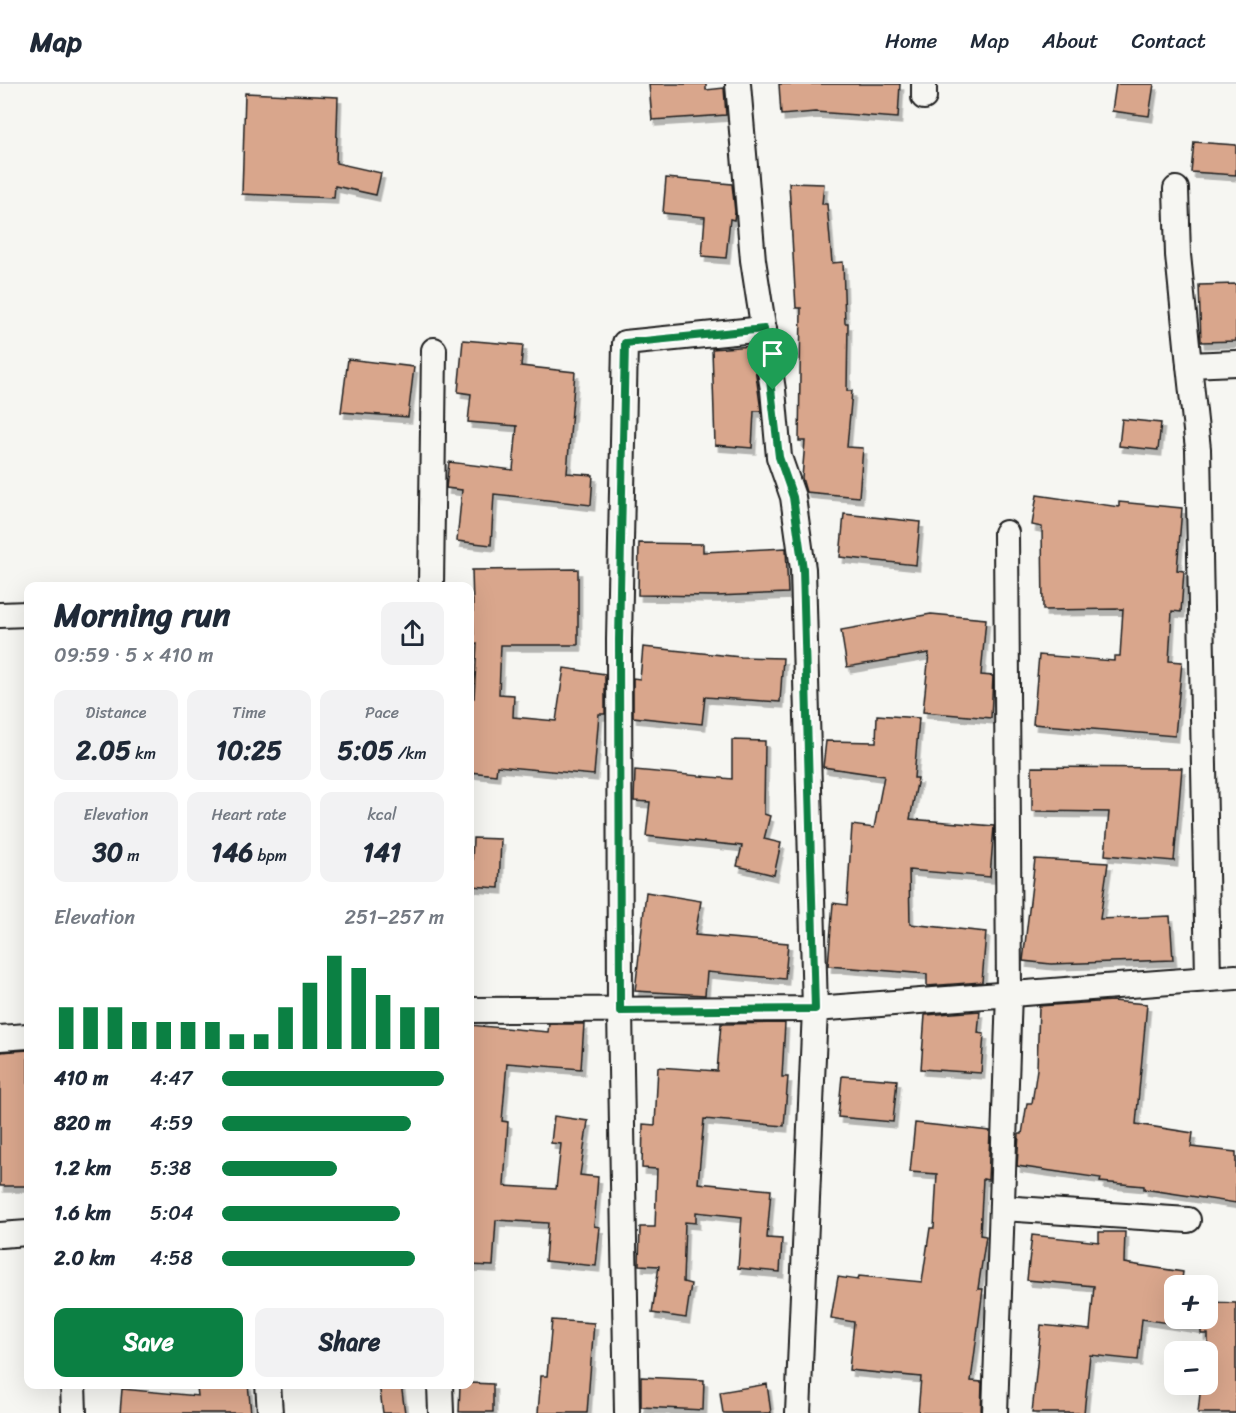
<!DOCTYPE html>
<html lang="en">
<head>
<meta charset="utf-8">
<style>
	body { margin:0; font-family:Sriracha,sans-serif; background:#f2f2f3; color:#1f2937; height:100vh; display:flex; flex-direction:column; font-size:22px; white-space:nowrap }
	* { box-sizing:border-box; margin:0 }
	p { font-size:20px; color:#747a83 }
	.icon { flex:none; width:33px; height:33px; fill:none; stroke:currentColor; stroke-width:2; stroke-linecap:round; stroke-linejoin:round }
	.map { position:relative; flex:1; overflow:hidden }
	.panel { position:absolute; left:24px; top:498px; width:450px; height:807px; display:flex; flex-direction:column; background:#fff; border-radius:12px; box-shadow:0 6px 24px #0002 }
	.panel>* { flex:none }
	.tools { position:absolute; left:1164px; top:1191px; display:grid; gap:12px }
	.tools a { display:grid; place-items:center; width:54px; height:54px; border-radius:12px; background:#fff; box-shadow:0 6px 24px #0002; font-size:30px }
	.pin { position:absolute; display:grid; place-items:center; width:51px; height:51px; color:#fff; margin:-62px -26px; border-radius:50% 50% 50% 0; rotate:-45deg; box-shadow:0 0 6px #0007 }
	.pin .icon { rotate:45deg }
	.round { display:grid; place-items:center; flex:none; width:63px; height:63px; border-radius:12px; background:#f2f2f3 }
	.head { display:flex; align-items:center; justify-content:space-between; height:102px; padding:0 30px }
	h1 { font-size:33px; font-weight:700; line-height:45px }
	.metrics { display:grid; grid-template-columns:repeat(3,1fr); gap:9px; height:102px; padding:6px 30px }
	.metrics div { display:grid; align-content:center; border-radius:12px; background:#f2f2f3; text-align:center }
	.metrics b { font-size:26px; font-weight:700 }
	.metrics small { font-size:16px; font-weight:400 }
	.metrics p { font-size:16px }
	.chart { height:168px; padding:12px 30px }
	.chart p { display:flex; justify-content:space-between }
	.chart svg { width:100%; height:108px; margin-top:6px; stroke:#0b8043; stroke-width:6 }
	.action { display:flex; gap:12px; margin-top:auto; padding:12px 30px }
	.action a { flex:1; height:69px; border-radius:12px; background:#0b8043; color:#fff; font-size:24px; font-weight:700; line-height:69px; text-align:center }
	.action a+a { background:#f2f2f3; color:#1f2937 }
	ul { padding:0 30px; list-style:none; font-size:20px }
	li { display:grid; grid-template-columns:96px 72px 1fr; align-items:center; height:45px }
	li i { height:15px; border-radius:8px; background:#0b8043 }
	header { display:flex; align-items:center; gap:36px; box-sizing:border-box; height:84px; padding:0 30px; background:#fff; border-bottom:2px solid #e0e1e3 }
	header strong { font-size:28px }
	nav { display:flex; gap:33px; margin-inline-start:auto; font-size:21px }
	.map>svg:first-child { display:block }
	.building { fill:#d9a68c; stroke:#1c1c1c; stroke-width:1.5; filter:url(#shadow) }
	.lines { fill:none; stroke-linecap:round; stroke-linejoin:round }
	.minor-casing { stroke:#1c1c1c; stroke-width:28 }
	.minor { stroke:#f6f6f2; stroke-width:24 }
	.route-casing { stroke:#fff; stroke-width:12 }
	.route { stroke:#0b8043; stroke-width:8 }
</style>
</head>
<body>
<header>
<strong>Map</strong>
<nav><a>Home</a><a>Map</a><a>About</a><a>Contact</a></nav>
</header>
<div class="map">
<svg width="1236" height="1329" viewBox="0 0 1236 1329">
	<defs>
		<filter id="shadow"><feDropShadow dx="3.5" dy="6" stdDeviation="0" flood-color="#0004"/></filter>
	</defs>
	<rect width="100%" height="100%" fill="#f6f6f2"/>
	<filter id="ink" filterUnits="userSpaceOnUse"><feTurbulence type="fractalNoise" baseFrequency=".0167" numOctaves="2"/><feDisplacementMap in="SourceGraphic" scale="12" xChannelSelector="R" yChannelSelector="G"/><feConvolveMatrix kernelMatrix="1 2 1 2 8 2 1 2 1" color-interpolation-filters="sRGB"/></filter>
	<g filter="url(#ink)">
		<!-- building -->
		<g class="building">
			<path d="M649,0H706V6L724,4L726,31L652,36Z"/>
			<path d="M779,0H900L898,34L815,28L781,31Z"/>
			<path d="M1116,0H1154L1149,32L1112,27Z"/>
			<path d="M245,9L338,13L336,79L381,89L376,111L335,102L334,114L242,110Z"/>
			<path d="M1194,58L1236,61V91L1191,88Z"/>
			<path d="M666,94L732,100L735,128L734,136L730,135L726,174L702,172L705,133L663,129Z"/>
			<path d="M789,99L824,100L822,120H827L832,179L843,178L845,239H848L847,307H852L847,363L863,364L859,413L806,408L802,394L805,357H799L801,224H796Z"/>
			<path d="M1236,200V257L1201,258L1199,201Z"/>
			<path d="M463,256L523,261L521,282L575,288L567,389L593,391L591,421L494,410L491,461L457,457L462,406L446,404L449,378L513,386L517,342L468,338L471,310L458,308Z"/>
			<path d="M752,262L761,327H754L752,364L715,361L712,265Z"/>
			<path d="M348,275L414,283L408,333L341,328Z"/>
			<path d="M1122,335L1161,339L1158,366L1119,362Z"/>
			<path d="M1037,411L1119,423V418L1182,424L1177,486L1184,487L1181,528L1172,527L1169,577L1182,578L1175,652L1033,640L1039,571L1114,577V572H1120L1123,525L1043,526L1042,443L1032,441Z"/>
			<path d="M844,430L920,438L916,481L840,473Z"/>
			<path d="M639,459L703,460V468L786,464L788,509L716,512L638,511Z"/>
			<path d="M578,485V561H501L499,610L514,611L513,633L556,637L564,584L605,590V630H599L594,691L497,682L496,691L470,688V614H474L477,559L474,560L472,486Z"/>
			<path d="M931,530L986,535L981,591L993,592L991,634L923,628L929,569L847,583L841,546Z"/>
			<path d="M643,563L741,573L783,574L780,618L705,613L702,640L633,633V594L640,595Z"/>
			<path d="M877,631L919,634L914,694H918L910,735L994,742L990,793L909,786L910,840L986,848L982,898L927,902V890L828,882L833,819L847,821L852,741L874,744L884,692L823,683L826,657L876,658Z"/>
			<path d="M732,656L765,657L764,730L770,732L764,755L781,759L774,791L737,782L742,762L646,752L650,718L634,717L635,686L732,695Z"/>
			<path d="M1032,683L1182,684L1174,777L1105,771L1109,728L1032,727Z"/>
			<path d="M473,754L501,755L499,804L471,802Z"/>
			<path d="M1035,775L1108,779L1100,835L1170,832L1173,876L1051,880L1023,877Z"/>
			<path d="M646,808L701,817L695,851L788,859L785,895L707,888L705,911L635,907Z"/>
			<path d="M1112,917L1147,920L1136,1040L1193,1049L1191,1063L1236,1068V1119L1144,1105V1102L1100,1098L1101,1094L1017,1082L1019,1050H1022L1027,1019H1032L1037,985L1039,922Z"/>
			<path d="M980,927L978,949L984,950L981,989L921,985L925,931Z"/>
			<path d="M785,939L782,993H788L784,1042L704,1035L698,1099L771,1106L767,1154L782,1155L780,1188L738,1184L742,1133L696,1128V1139L685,1138L683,1198L691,1200L686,1234L652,1229L659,1182L639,1181L640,1143H655L657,1085L642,1084L643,1040L655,1041L658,983L717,987L721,940Z"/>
			<path d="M549,940H584L581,985L507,979L502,1037L508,1038L504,1102L556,1105L561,1060L551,1059L554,1032L588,1037L580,1091L598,1093L594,1142L600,1143L596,1182L545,1177L548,1139L496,1136L493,1182L470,1181V941L548,948Z"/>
			<path d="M28,966V1102H0V968Z"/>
			<path d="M842,992L897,996L893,1038L838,1033Z"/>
			<path d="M915,1039L990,1047L988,1096L983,1095L980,1151L986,1152L978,1205H983L971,1297L982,1298L981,1329H918L921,1293L849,1286L854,1238L831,1234L838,1193L858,1196L859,1192L922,1198L930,1144H934L937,1090L910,1088Z"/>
			<path d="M1099,1148H1125L1124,1179L1183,1188L1181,1202H1174V1234H1208V1218L1236,1219V1329H1198L1201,1300H1208V1250H1201V1244L1142,1235L1138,1276L1090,1271L1084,1329H1032L1041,1241L1090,1246L1094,1202L1027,1196L1032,1151L1099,1158Z"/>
			<path d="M552,1236L594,1239L587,1329H538L541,1292H547Z"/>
			<path d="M641,1293L704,1296L703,1326L641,1323Z"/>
			<path d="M470,1299L493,1300V1328H459L460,1300Z"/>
			<path d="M217,1300H248L251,1329H120L122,1305L198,1312L197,1303Z"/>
			<path d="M379,1300H401L405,1329H383Z"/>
			<path d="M767,1300L771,1329H723L720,1308Z"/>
		</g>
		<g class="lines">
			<!-- minor casing -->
			<g class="minor-casing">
				<g id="minor">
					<path d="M738,0L753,176L773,306L779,373L793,413L803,485L815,925L798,1329"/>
					<path d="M924,0V13"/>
					<path d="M1176,105L1178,171L1189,281"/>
					<path d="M431,502L434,266"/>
					<path d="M0,531L28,530"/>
					<path d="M1208,894L1198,365L1189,281L1236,279"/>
					<path d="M470,926L815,925L1236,893"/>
					<path d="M0,954L28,952"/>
					<path d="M1002,1124L1188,1136"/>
					<path d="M0,1151L28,1149"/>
					<path d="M73,1300L74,1329"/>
					<path d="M268,1300L270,1329"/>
					<path d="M440,1300L441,1329"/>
					<path d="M627,1329L620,927L619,556L625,259L764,245"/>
					<path d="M995,1329L1009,908L1006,449"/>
				</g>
			</g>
			<!-- minor -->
			<use href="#minor" class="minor"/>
		</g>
	</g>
	<g class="lines" filter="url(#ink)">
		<!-- route casing -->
		<g class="route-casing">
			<path id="route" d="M764,245L779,373L793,413L803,485L815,925L620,927L619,556L625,259Z"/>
		</g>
		<!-- route -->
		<use href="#route" class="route"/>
	</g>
</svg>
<div class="tools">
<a>+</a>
<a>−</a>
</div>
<div class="pin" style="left:773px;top:306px;background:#1e9e55"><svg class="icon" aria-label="arrive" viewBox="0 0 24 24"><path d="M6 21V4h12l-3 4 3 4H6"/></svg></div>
<section class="panel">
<div class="head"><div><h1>Morning run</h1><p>09:59 · 5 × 410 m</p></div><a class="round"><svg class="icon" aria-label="share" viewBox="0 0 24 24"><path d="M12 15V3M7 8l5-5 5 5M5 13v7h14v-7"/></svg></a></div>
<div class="metrics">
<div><p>Distance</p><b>2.05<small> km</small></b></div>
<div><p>Time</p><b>10:25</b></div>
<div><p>Pace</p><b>5:05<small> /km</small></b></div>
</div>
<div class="metrics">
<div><p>Elevation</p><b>30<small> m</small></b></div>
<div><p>Heart rate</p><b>146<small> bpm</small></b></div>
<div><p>kcal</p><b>141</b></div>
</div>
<div class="chart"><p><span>Elevation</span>251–257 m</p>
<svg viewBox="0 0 160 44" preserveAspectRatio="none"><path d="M5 44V27M15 44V27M25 44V27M35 44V33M45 44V33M55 44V33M65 44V33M75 44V38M85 44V38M95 44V27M105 44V17M115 44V6M125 44V11M135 44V22M145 44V27M155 44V27"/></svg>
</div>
<ul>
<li><b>410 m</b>4:47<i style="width:100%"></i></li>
<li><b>820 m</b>4:59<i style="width:85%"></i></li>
<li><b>1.2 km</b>5:38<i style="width:52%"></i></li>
<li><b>1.6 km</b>5:04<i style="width:80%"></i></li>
<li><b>2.0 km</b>4:58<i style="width:87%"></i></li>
</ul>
<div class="action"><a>Save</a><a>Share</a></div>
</section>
</div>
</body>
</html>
